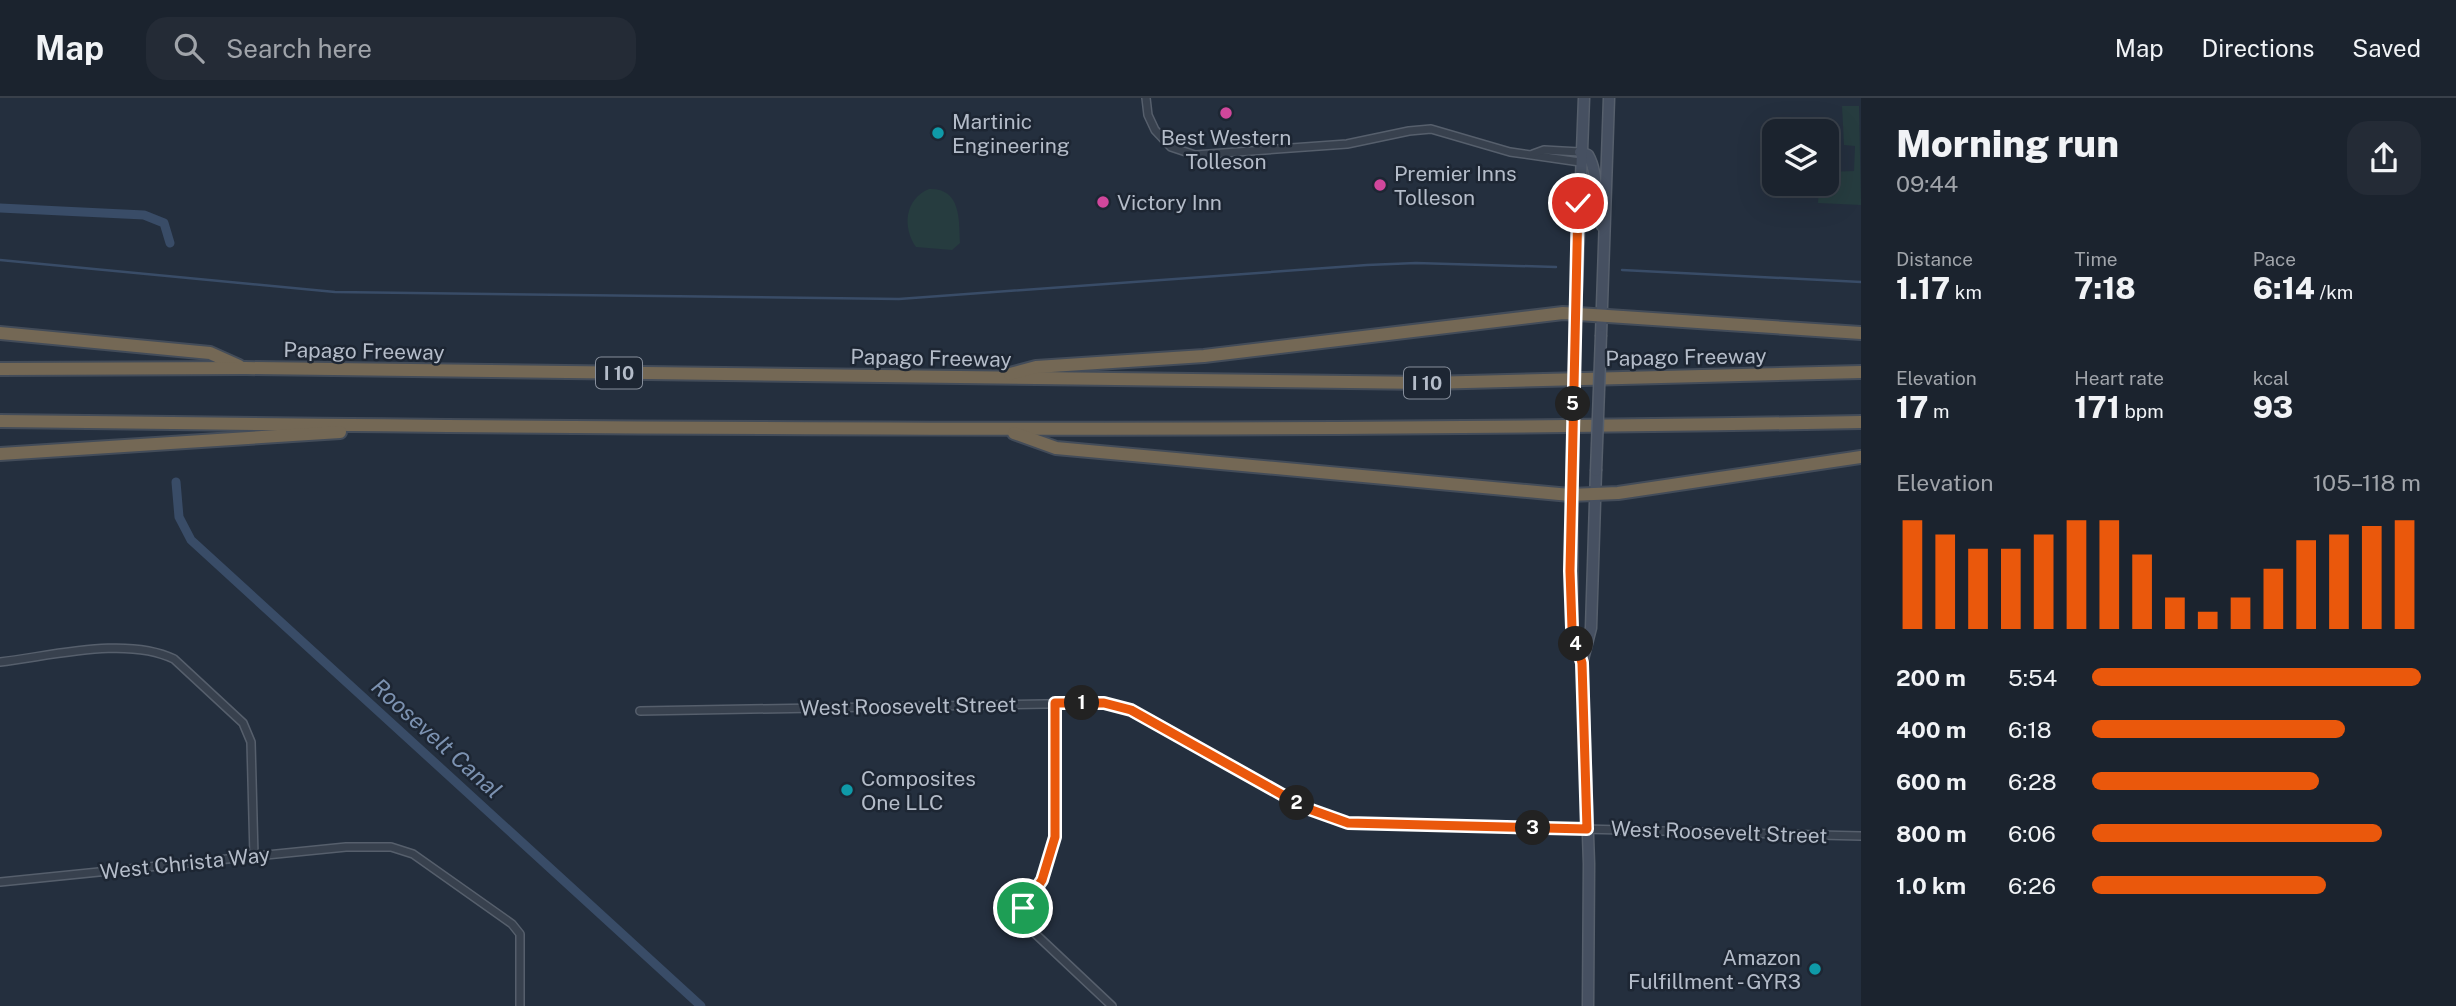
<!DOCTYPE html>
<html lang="en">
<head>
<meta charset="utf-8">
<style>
	body { margin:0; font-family:"Public Sans",sans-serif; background:#242b36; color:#f1f3f6; height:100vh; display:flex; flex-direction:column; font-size:26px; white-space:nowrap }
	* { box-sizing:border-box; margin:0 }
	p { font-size:23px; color:#a0a4aa }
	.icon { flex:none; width:38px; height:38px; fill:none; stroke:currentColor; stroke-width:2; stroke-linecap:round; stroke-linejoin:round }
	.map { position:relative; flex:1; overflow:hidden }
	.drawer { display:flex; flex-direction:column; background:#1b232e; width:595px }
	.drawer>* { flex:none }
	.controls { position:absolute; left:1762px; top:21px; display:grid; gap:14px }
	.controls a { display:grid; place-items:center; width:77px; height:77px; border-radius:14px; background:#1b232e; box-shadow:0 7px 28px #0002,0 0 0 2px #39404a; font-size:35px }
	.pin { position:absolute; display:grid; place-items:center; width:60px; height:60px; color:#fff; margin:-30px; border:4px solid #fff; border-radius:50%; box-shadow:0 2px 7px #0007 }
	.km { position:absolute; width:35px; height:35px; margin:-18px; border-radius:50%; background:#222; color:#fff; font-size:19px; line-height:35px; text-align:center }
	.round { display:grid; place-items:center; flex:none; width:74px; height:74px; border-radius:21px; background:#242b36 }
	.head { display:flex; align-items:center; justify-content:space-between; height:119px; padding:0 35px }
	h1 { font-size:38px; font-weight:800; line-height:52px }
	.figures { display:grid; grid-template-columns:repeat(3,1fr); gap:10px; height:119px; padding:7px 35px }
	.figures div { display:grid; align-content:center }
	.figures b { font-size:30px; font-weight:800 }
	.figures small { font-size:19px; font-weight:400 }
	.figures p { font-size:19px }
	.chart { height:196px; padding:14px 35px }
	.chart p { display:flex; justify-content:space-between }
	.chart svg { width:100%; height:126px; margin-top:7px; stroke:#ea580c; stroke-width:6 }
	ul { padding:0 35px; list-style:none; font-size:23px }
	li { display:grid; grid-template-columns:112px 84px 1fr; align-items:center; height:52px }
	li i { height:18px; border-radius:9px; background:#ea580c }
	header { display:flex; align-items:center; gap:42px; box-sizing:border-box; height:98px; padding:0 35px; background:#1b232e; border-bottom:2px solid #39404a }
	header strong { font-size:33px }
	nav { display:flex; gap:38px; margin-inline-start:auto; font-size:24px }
	.search { width:490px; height:63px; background:#242b36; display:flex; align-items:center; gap:18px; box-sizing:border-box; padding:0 24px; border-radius:21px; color:#a0a4aa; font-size:26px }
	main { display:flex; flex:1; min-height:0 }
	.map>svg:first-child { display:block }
	.green { fill:#263c3f }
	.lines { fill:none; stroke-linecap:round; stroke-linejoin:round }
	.stream { stroke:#394c67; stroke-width:2.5 }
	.canal { stroke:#394c67; stroke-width:9 }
	.street-casing { stroke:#565f6c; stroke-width:10 }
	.secondary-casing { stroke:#565f6c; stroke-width:13 }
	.highway-casing { stroke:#434c59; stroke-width:16 }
	.street { stroke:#38414e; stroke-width:7 }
	.secondary { stroke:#465061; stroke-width:10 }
	.highway { stroke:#746855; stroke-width:12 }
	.secondary-bridge-casing { stroke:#565f6c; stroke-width:13; stroke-linecap:butt }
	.secondary-bridge { stroke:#465061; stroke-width:10 }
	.route-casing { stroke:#fff; stroke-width:14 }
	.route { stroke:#ea580c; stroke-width:9 }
	.hotel-dot { fill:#d1479c; stroke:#1d2633; stroke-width:2.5 }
	.culture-dot { fill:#0f9aa8; stroke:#1d2633; stroke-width:2.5 }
	.labels { text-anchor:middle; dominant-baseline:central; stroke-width:5; stroke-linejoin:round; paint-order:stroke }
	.shield { fill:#1d2633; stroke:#878f9c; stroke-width:2 }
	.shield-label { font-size:19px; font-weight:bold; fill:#b4bcc9 }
	.poi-label { font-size:21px; fill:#b4bcc9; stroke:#1d2633; text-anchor:start }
	.street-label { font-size:21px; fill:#b4bcc9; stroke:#1d2633 }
	.water-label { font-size:23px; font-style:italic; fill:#7c92b1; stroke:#1d2633 }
</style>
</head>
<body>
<header>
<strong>Map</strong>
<div class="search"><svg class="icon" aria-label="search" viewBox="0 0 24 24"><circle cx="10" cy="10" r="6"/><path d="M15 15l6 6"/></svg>Search here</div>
<nav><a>Map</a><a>Directions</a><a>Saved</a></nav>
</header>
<main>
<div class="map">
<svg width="1861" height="908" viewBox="0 0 1861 908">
	<rect width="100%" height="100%" fill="#242f3e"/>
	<!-- green -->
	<g class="green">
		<path d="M1842,8H1859L1861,107L1818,105L1819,86H1827V74L1854,73L1855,48L1844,47Z"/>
		<path d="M929,91C961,90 959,121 960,145L952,152L916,149C902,129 905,101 929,91Z"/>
	</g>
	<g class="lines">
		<!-- stream -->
		<g class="stream">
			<path d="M0,162L335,194L899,201L1367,167L1416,165L1556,169"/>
			<path d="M1622,172L1861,184"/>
		</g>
		<!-- canal -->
		<g class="canal">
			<path d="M0,110L144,117L164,125L170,145"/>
			<path d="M176,384L179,419L191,442L701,908"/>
		</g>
		<!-- street casing -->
		<g class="street-casing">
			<g id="street">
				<path d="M1146,0L1148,17L1155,32L1171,49L1195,57L1347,46L1409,33L1431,31L1510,54L1580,64"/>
				<path d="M1533,56L1544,52L1580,54"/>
				<path d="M0,564C52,558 126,538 174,561L243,625L251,644L254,758"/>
				<path d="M1055,605V739L1042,782L1023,810L1026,827L1112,908"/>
				<path d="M640,613L1104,605C1140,611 1171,633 1202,651C1249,678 1295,708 1348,725L1861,738"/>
				<path d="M0,784L346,749H391L413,756L512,826L520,836V908"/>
			</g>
		</g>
		<!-- secondary casing -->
		<g class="secondary-casing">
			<g id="secondary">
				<path d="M1580,54L1588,57C1600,78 1593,105 1602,128"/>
				<path d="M1601,237L1609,0"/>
				<path d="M1575,239L1584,0"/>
				<path d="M1572,373V530L1582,565L1589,766L1588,908"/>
				<path d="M1582,565L1591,530L1596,373"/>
			</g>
		</g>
		<!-- highway casing -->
		<g class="highway-casing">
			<g id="highway">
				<path d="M0,235L210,255L239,268"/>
				<path d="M0,271L246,270L1427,285L1861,274"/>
				<path d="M1010,276L1036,269L1204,258L1563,215L1861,235"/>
				<path d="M0,323C620,331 1241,335 1861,324"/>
				<path d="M1014,335L1056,350L1570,397L1618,395L1861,359"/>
				<path d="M0,356L340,334"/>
			</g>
		</g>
		<!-- street -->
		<use href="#street" class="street"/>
		<!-- secondary -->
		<use href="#secondary" class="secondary"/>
		<!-- highway -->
		<use href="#highway" class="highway"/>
		<!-- secondary-bridge casing -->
		<g class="secondary-bridge-casing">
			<g id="secondary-bridge">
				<path d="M1572,373L1575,239"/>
				<path d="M1596,373L1601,237"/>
			</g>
		</g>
		<!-- secondary-bridge -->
		<use href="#secondary-bridge" class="secondary-bridge"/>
	</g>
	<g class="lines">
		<!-- route casing -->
		<g class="route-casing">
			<path id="route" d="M1023,810L1042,782L1055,739V605H1104L1131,612L1306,710L1348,725L1587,731L1582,565L1572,530L1570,473L1578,105"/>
		</g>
		<!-- route -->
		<use href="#route" class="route"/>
	</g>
	<!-- markers -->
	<g class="hotel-dot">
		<circle cx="1226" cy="15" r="7"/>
		<circle cx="1380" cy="87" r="7"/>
		<circle cx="1103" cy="104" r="7"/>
	</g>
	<g class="culture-dot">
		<circle cx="938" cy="35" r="7"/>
		<circle cx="847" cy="692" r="7"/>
		<circle cx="1815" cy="871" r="7"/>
	</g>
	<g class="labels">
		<!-- shield labels -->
		<g class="shield">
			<rect x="596" y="259.5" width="46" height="31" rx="5"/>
			<rect x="1404" y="269.5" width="46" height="31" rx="5"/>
		</g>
		<g class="shield-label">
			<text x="619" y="275">I 10</text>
			<text x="1427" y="285">I 10</text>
		</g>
		<!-- poi labels -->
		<g class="poi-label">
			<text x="952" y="23">Martinic<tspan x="952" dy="24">Engineering</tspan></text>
			<text x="1226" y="39" text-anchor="middle">Best Western<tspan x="1226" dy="24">Tolleson</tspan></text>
			<text x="1394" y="75">Premier Inns<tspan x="1394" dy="24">Tolleson</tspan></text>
			<text x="1117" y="104">Victory Inn</text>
			<text x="861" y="680">Composites<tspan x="861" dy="24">One LLC</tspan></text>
			<text x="1801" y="859" text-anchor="end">Amazon<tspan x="1801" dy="24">Fulfillment - GYR3</tspan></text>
		</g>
		<!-- street labels -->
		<g class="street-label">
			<text transform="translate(364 253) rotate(1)">Papago Freeway</text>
			<text transform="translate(1686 259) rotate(-1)">Papago Freeway</text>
			<text transform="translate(931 260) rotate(1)">Papago Freeway</text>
			<text transform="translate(908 608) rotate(-1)">West Roosevelt Street</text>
			<text transform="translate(1719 734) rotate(2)">West Roosevelt Street</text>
			<text transform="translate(185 765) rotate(-6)">West Christa Way</text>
		</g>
		<!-- water labels -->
		<g class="water-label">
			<text transform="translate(437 640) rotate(42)">Roosevelt Canal</text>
		</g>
	</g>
</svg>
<div class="controls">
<a><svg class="icon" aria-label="layers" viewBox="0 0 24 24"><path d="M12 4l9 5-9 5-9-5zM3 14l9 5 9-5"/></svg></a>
</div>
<div class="pin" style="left:1023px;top:810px;background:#1e9e55"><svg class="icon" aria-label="arrive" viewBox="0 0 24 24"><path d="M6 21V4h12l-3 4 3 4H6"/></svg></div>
<div class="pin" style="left:1578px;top:105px;background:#d93025"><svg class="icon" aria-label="check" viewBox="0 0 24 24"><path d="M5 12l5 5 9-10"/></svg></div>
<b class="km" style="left:1082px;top:605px">1</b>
<b class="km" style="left:1297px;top:705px">2</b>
<b class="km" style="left:1533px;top:730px">3</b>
<b class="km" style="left:1576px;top:546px">4</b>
<b class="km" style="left:1573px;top:306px">5</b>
</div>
<section class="drawer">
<div class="head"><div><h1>Morning run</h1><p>09:44</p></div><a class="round"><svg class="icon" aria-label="share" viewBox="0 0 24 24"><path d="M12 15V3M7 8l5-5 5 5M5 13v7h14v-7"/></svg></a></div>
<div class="figures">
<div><p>Distance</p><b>1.17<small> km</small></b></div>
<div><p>Time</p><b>7:18</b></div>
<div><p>Pace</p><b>6:14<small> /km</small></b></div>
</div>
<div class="figures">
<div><p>Elevation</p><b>17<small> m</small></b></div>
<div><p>Heart rate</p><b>171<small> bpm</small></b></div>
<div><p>kcal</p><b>93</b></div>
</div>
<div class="chart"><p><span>Elevation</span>105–118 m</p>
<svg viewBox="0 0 160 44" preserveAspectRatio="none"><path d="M5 44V6M15 44V11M25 44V16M35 44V16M45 44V11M55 44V6M65 44V6M75 44V18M85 44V33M95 44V38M105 44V33M115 44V23M125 44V13M135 44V11M145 44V8M155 44V6"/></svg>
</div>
<ul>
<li><b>200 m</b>5:54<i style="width:100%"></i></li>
<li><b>400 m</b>6:18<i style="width:77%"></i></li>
<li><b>600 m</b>6:28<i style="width:69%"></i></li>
<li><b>800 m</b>6:06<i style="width:88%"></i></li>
<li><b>1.0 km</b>6:26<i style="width:71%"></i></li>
</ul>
</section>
</main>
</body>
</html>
